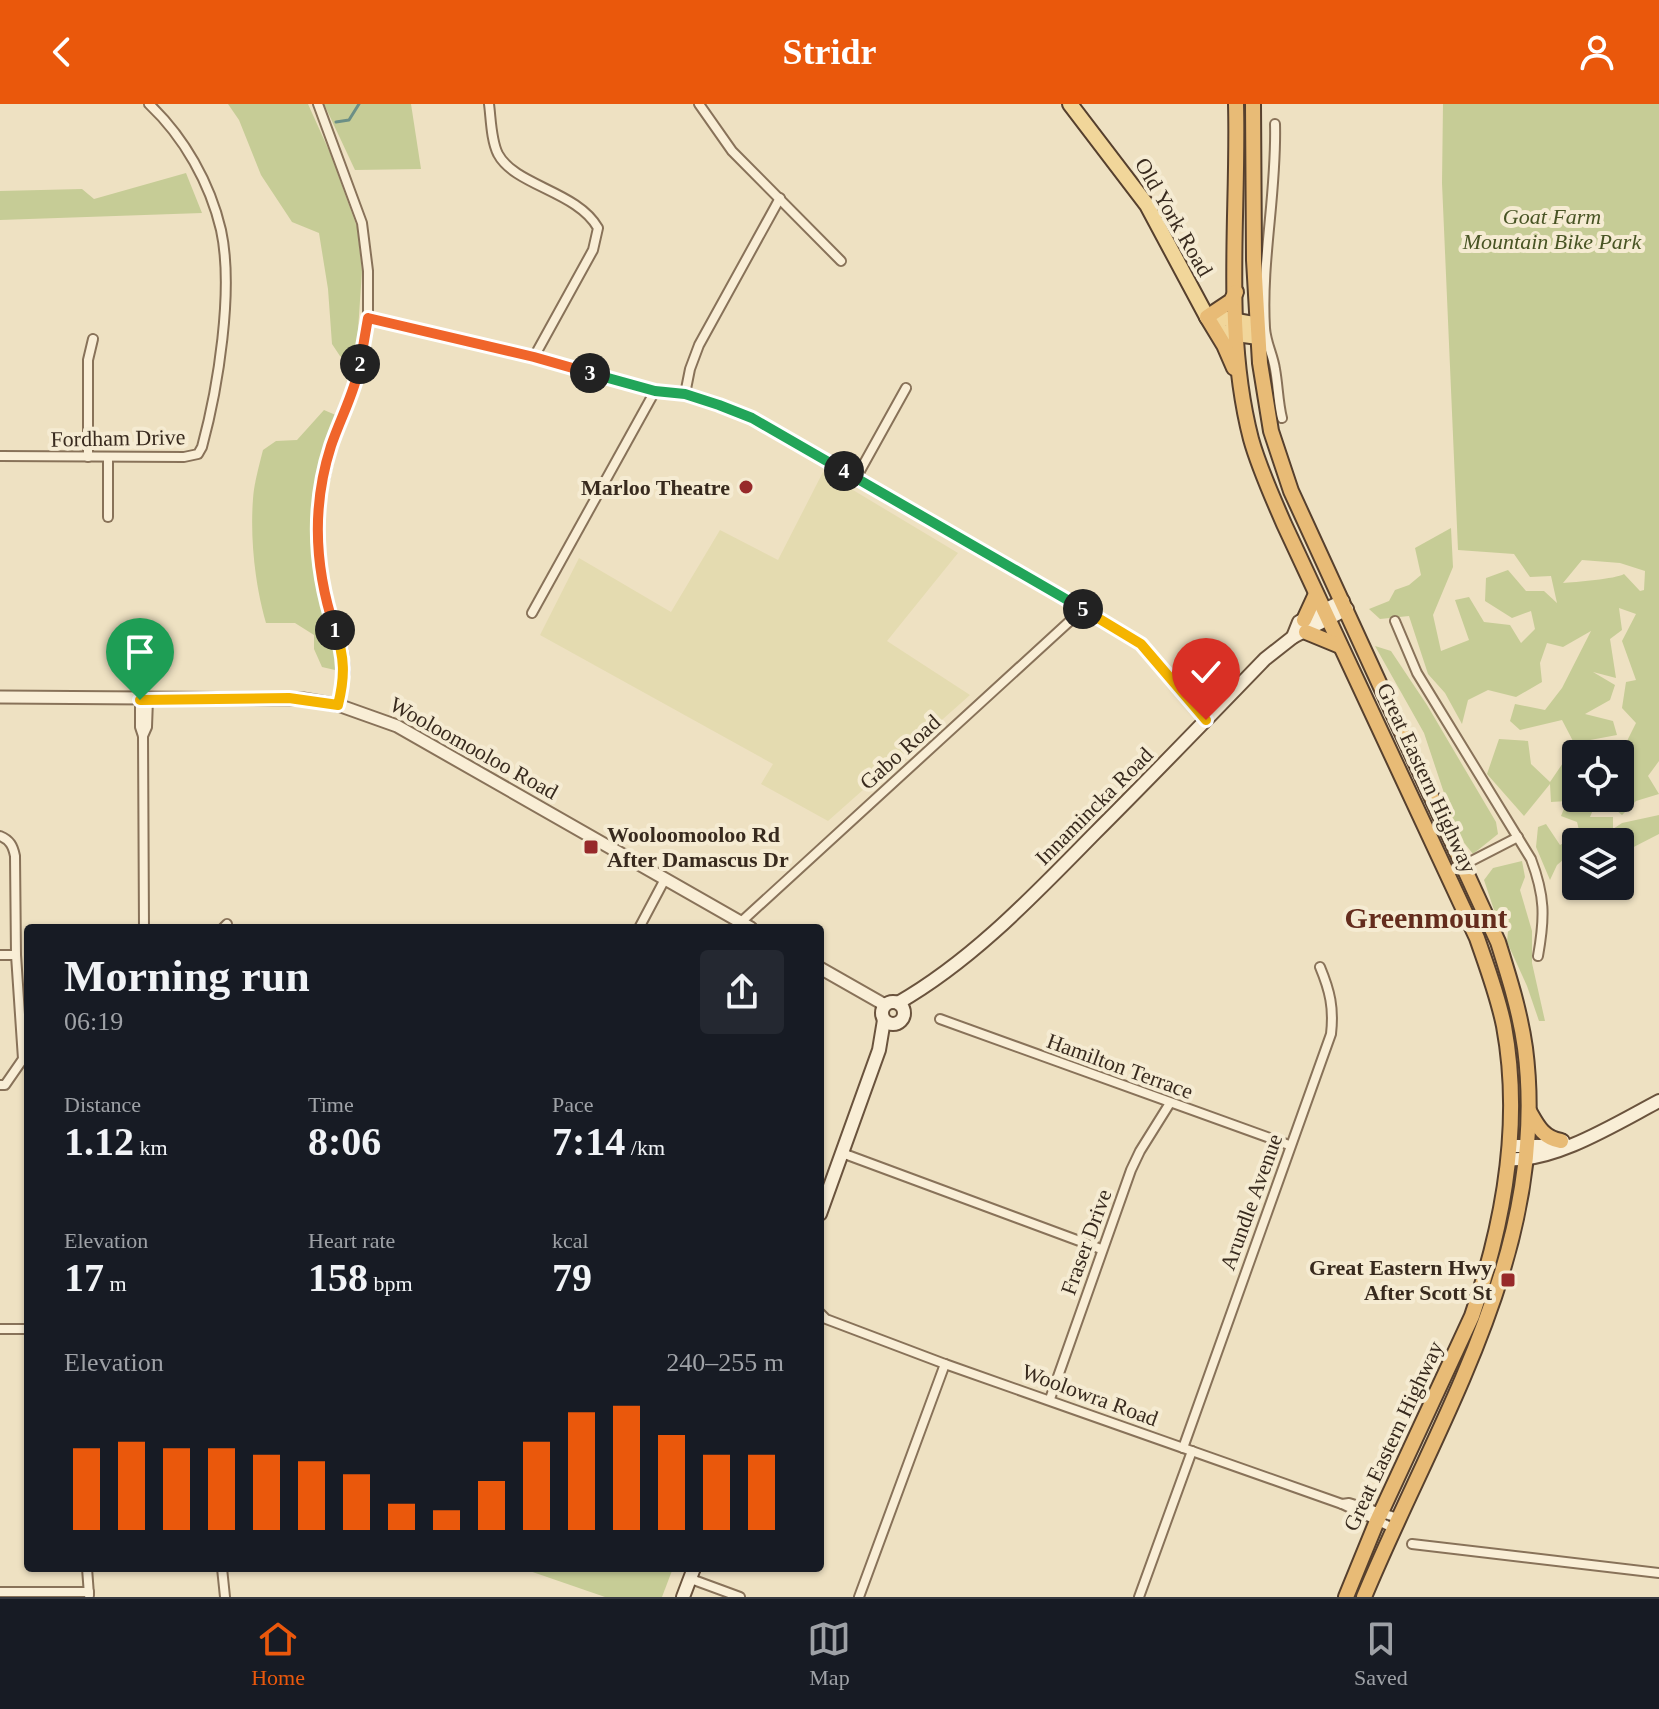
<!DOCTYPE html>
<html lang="en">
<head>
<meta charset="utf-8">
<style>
	body { margin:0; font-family:Georgia,serif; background:#242831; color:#f1f3f6; height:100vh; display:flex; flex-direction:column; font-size:30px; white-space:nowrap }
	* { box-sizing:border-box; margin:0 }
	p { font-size:26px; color:#9ea1a6 }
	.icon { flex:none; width:44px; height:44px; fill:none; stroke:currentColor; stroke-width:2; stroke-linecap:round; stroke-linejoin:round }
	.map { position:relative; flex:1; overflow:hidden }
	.drawer { position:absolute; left:24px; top:820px; width:800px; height:648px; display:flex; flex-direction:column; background:#171b24; border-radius:8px; box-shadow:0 2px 6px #0004 }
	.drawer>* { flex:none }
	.fabs { position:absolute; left:1562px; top:636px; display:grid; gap:16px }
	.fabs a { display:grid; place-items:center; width:72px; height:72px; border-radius:8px; background:#171b24; box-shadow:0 2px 6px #0004; font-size:40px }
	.pin { position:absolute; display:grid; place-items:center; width:68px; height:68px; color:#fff; margin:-82px -34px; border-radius:50% 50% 50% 0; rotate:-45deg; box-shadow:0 0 8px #0007 }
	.pin .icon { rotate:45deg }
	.km { position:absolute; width:40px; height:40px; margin:-20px; border-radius:50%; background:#222; color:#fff; font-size:22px; line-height:40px; text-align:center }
	.round { display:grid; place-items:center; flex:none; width:84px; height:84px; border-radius:8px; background:#242831 }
	.overview { display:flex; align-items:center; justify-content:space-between; height:136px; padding:0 40px }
	h1 { font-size:44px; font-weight:700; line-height:60px }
	.figures { display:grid; grid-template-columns:repeat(3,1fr); gap:12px; height:136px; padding:8px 40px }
	.figures div { display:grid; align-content:center }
	.figures b { font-size:40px; font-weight:700 }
	.figures small { font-size:22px; font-weight:400 }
	.figures p { font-size:22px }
	.chart { height:224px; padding:16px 40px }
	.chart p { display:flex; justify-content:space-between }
	.chart svg { width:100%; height:144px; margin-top:8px; stroke:#ea580c; stroke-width:6 }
	header { display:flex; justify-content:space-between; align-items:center; height:104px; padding:0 40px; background:#ea580c; color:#fff; font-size:36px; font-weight:700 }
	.dock { display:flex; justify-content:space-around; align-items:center; height:112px; border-top:2px solid #363941; background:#171b24; font-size:22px; color:#9ea1a6 }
	.dock a { display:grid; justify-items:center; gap:4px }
	.dock .on { color:#ea580c }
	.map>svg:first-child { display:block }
	.farmland { fill:#e4dbb0 }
	.green { fill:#c6cc96; fill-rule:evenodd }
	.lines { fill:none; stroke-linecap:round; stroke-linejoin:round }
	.stream { stroke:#6c8f86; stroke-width:3 }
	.minor-casing { stroke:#887259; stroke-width:12 }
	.tertiary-casing { stroke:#887259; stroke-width:15 }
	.secondary-casing { stroke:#6a533d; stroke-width:16 }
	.primary-casing { stroke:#56402e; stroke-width:18 }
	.trunk-casing { stroke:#56402e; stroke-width:18 }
	.minor { stroke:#f9eed6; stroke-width:8 }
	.tertiary { stroke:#f9eed6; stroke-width:11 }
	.secondary { stroke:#f9eed6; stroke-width:12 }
	.primary { stroke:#f1d69a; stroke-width:14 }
	.trunk { stroke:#e8bb76; stroke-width:14 }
	.split-1-casing { stroke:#fff; stroke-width:16 }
	.split-2-casing { stroke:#fff; stroke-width:16 }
	.split-3-casing { stroke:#fff; stroke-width:16 }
	.split-4-casing { stroke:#fff; stroke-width:16 }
	.split-5-casing { stroke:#fff; stroke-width:16 }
	.split-6-casing { stroke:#fff; stroke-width:16 }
	.split-1 { stroke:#f5b400; stroke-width:10 }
	.split-2 { stroke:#f0652b; stroke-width:10 }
	.split-3 { stroke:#f0652b; stroke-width:10 }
	.split-4 { stroke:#22a559; stroke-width:10 }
	.split-5 { stroke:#22a559; stroke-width:10 }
	.split-6 { stroke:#f5b400; stroke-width:10 }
	.poi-dot { fill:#97292a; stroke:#f5ebd2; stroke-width:3 }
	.labels { text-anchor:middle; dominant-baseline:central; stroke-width:8; stroke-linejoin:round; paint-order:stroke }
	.park-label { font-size:22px; font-style:italic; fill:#485424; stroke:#f5ebd2 }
	.street-label { font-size:22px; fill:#382a1e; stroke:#f5ebd2 }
	.poi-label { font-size:22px; font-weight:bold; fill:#382a1e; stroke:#f5ebd2; text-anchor:end }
	.district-label { font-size:30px; font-weight:bold; fill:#642c1d; stroke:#f5ebd2 }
</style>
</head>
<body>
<header><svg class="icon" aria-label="back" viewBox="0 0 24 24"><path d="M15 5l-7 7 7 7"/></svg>Stridr<svg class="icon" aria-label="person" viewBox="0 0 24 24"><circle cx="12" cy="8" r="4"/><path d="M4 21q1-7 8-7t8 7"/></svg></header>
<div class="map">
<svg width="1659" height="1493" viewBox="0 0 1659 1493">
	<rect width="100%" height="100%" fill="#eee1c2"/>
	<!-- farmland -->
	<path class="farmland" d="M823,368L958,449L887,537L970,591L828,717L761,680L773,660L540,531L579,454L671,508L720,426L778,456Z"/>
	<!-- green -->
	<g class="green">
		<path d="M228,0H308L331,51L357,123L362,167L357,241L353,256L340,252L332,240L328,185L319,129L292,118L261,71L239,16Z"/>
		<path d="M324,0H411L421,65L355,66Z"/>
		<path d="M1443,0H1659V657L1648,672L1659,690L1636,697L1622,711L1611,702L1614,694H1620V681L1625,670L1620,669V650H1596L1614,643L1621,649L1636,619L1622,604L1626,578L1636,576L1622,537L1636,510L1619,504L1622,526L1610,535L1616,574L1593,568L1615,581L1610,596L1585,610L1613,617L1617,631L1574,639L1562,616L1520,626L1510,617L1515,600L1545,606L1562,584L1591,527L1563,543L1547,539L1540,559L1542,578L1516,593L1488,586L1468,596L1462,620L1445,589L1428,570L1409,512L1380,515L1369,505L1389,497L1395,486L1409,481L1421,471L1415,444L1451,424L1453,463L1433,511L1441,547L1469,536L1455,496L1469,493L1484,518L1510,521L1521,539L1535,525L1531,507L1512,514L1485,497L1486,474L1508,466L1526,487H1544L1557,499L1551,472L1530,473L1514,450L1458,446L1442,79ZM1582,456L1620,459L1645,467L1644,486L1640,487L1624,470C1616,475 1575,478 1563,479Z"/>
		<path d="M186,69L202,109L0,116V87L82,85L94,95Z"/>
		<path d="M324,306L338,312C314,369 304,426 317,488C323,515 338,539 335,566L322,563L314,545V531L295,519H266C255,481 250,435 253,395C254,379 259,362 263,346L276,337L297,336Z"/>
		<path d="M1375,542L1391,547L1427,601L1496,718L1498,730L1473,750L1458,731L1424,629Z"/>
		<path d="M1499,635L1528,637L1531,660L1550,678L1565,656L1571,662L1568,687L1576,688V694H1598L1590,713H1613V725L1622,719L1659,711V730L1622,749L1620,758V738H1576V745L1557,761L1550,776L1536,743L1538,723L1546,720L1560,741L1580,730L1577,718L1561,712L1567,697L1551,698L1550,680L1524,712L1487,670Z"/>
		<path d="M1522,757L1525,773L1520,786L1532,827V859L1545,917H1539L1527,882L1507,838L1509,816L1495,809L1484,776L1493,764Z"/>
		<path d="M521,1464H673L662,1493H605Z"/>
	</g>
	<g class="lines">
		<!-- stream -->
		<path class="stream" d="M336,18L349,16L359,0"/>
		<!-- minor casing -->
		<g class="minor-casing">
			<g id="minor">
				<path d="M318,0L362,119L368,167V214L359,266L331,343L319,399L318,454L323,484L343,547L345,567L338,601"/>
				<path d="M489,0C491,15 491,36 498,50C515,82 577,87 598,124L593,146L534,253"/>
				<path d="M699,0L732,47L841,157"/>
				<path d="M1275,20C1277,88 1261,156 1265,224C1266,239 1273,251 1275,265C1278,281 1278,298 1282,314"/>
				<path d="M368,214L534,253L655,287L685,290L752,314L1141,540L1206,616"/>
				<path d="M685,290L690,265L699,241L780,94"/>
				<path d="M0,352L184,353L198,350L202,343C218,284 234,186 221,126C210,79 184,33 149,0"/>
				<path d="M88,353V256L93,235"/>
				<path d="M856,374L906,284"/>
				<path d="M108,413V353"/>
				<path d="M532,509L655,287"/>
				<path d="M1395,517L1417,569L1531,755C1545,792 1545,813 1538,852"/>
				<path d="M140,596V623L143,632L144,824"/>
				<path d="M143,632L147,623L148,595"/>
				<path d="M0,732C10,736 13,742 15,752L16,851L23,955L5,981H0"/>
				<path d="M1448,769L1518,733"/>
				<path d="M741,818L1083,505"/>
				<path d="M223,824L227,820"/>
				<path d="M639,824L665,775"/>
				<path d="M0,851H16"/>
				<path d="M940,915L1289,1041"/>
				<path d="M842,1049L1101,1145"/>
				<path d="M820,1209L826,1215L945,1260L1342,1400L1393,1424"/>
				<path d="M0,1225H28"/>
				<path d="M1050,1295L1131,1066L1140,1047L1170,999"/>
				<path d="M1183,1344L1331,930C1334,904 1330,887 1320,863"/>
				<path d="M1342,1400L1349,1399L1398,1414"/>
				<path d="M1412,1440L1659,1469"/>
				<path d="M87,1464L89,1491"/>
				<path d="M222,1464L225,1493"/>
				<path d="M691,1475L740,1493"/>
				<path d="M0,1488H89"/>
				<path d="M859,1493L945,1260"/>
				<path d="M1139,1493L1192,1347"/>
			</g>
		</g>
		<!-- tertiary casing -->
		<g class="tertiary-casing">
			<g id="tertiary">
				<path d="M0,593L303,595L338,601L397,622L751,824"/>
				<path d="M820,864L885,901"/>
			</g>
		</g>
		<!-- secondary casing -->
		<g class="secondary-casing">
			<g id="secondary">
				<path d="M1293,533L1299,518L1343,497"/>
				<circle cx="893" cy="909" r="11"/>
				<path d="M898,899C973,856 1034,791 1095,729C1152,672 1208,614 1265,555L1293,533L1347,505"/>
				<path d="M1510,1042H1540L1563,1037"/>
				<path d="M1509,1055C1555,1058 1617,1019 1659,997"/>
				<path d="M820,1110L879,946L884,916"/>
				<path d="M683,1493L694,1464"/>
			</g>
		</g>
		<!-- primary casing -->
		<g class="primary-casing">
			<g id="primary">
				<path d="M1070,0L1147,101L1207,213L1222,228L1258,233"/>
				<path d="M1207,213C1224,212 1240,219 1257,220"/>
			</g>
		</g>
		<!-- trunk casing -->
		<g class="trunk-casing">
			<g id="trunk">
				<path d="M1236,0C1239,110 1223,227 1251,335C1259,364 1272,392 1284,420L1477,834C1487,863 1498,892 1504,922C1522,1019 1504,1119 1472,1212L1377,1417L1346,1493"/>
				<path d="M1253,0L1254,156L1260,259L1271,327L1291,387L1498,838C1509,873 1520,908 1525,944C1551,1144 1437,1317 1364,1493"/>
				<path d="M1234,264L1224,241L1207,213L1231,197L1236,188"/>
				<path d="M1304,516L1316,490"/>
				<path d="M1306,528L1340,542"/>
				<path d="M1529,1007C1537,1021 1543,1034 1561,1037"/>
			</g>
		</g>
		<!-- minor -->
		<use href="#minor" class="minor"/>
		<!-- tertiary -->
		<use href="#tertiary" class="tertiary"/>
		<!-- secondary -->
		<use href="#secondary" class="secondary"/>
		<!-- primary -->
		<use href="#primary" class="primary"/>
		<!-- trunk -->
		<use href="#trunk" class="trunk"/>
	</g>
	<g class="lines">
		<!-- split-1 casing -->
		<g class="split-1-casing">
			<path id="split-1" d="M140,596L289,594L338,601C345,573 345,553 335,526"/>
		</g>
		<!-- split-2 casing -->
		<g class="split-2-casing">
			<path id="split-2" d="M335,526C315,466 311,404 331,342C340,315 355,288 360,260"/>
		</g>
		<!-- split-3 casing -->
		<g class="split-3-casing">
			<path id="split-3" d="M360,260L368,214L534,253L590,269"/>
		</g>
		<!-- split-4 casing -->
		<g class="split-4-casing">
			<path id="split-4" d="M590,269L655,287L685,290L719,301L752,314L844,367"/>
		</g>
		<!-- split-5 casing -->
		<g class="split-5-casing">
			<path id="split-5" d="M844,367L1083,505"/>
		</g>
		<!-- split-6 casing -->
		<g class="split-6-casing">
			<path id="split-6" d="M1083,505L1141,540L1206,616"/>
		</g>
		<!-- split-1 -->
		<use href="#split-1" class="split-1"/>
		<!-- split-2 -->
		<use href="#split-2" class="split-2"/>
		<!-- split-3 -->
		<use href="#split-3" class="split-3"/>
		<!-- split-4 -->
		<use href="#split-4" class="split-4"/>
		<!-- split-5 -->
		<use href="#split-5" class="split-5"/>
		<!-- split-6 -->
		<use href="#split-6" class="split-6"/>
	</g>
	<!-- markers -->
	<g class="poi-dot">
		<circle cx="746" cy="383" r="8"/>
		<rect x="583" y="735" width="16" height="16" rx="4"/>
		<rect x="1500" y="1168" width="16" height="16" rx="4"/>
	</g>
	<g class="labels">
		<!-- park labels -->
		<g class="park-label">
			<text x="1552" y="112">Goat Farm<tspan x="1552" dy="25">Mountain Bike Park</tspan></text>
		</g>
		<!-- street labels -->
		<g class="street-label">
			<text transform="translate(1174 113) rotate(60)">Old York Road</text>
			<text transform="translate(118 334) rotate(-1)">Fordham Drive</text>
			<text transform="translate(474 644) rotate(29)">Wooloomooloo Road</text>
			<text transform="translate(900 648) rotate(-42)">Gabo Road</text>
			<text transform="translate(1427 674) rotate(65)">Great Eastern Highway</text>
			<text transform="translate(1094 702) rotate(-45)">Innamincka Road</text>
			<text transform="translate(1120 962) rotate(20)">Hamilton Terrace</text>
			<text transform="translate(1251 1098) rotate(-70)">Arundle Avenue</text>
			<text transform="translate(1086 1138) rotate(-70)">Fraser Drive</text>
			<text transform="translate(1090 1291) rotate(20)">Woolowra Road</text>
			<text transform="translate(1393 1332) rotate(-65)">Great Eastern Highway</text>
		</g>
		<!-- poi labels -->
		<g class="poi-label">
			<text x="730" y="383">Marloo Theatre</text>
			<text x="607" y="730" text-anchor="start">Wooloomooloo Rd<tspan x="607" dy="25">After Damascus Dr</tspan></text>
			<text x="1492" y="1163">Great Eastern Hwy<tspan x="1492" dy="25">After Scott St</tspan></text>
		</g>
		<!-- district labels -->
		<g class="district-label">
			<text x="1426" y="813">Greenmount</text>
		</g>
	</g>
</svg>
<div class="fabs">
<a><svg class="icon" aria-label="locate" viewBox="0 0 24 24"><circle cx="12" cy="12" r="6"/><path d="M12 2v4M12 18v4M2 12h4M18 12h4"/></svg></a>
<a><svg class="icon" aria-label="layers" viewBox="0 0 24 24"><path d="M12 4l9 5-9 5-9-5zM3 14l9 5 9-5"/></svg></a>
</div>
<div class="pin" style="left:140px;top:596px;background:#1e9e55"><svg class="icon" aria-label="arrive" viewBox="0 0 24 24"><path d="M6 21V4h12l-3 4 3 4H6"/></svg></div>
<div class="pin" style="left:1206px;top:616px;background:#d93025"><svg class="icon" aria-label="check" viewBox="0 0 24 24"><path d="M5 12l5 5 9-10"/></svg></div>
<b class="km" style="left:335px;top:526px">1</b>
<b class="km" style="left:360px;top:260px">2</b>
<b class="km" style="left:590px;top:269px">3</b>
<b class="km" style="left:844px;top:367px">4</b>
<b class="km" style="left:1083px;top:505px">5</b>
<section class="drawer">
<div class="overview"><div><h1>Morning run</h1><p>06:19</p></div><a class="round"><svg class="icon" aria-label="share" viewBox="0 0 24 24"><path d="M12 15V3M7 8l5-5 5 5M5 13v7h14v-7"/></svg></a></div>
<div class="figures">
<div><p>Distance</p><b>1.12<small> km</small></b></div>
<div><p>Time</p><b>8:06</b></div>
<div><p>Pace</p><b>7:14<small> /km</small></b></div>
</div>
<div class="figures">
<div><p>Elevation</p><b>17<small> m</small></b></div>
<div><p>Heart rate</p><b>158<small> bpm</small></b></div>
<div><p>kcal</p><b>79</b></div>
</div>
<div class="chart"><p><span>Elevation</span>240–255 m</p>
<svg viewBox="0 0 160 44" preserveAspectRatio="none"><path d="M5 44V19M15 44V17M25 44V19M35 44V19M45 44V21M55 44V23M65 44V27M75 44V36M85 44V38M95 44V29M105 44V17M115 44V8M125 44V6M135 44V15M145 44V21M155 44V21"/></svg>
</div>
</section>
</div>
<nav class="dock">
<a class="on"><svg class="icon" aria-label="home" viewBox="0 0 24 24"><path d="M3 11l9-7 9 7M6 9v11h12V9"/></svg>Home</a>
<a><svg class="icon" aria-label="map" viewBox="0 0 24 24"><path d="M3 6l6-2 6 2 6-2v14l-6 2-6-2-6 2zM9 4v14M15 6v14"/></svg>Map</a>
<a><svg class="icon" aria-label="saved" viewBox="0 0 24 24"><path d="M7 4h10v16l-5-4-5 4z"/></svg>Saved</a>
</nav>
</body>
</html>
